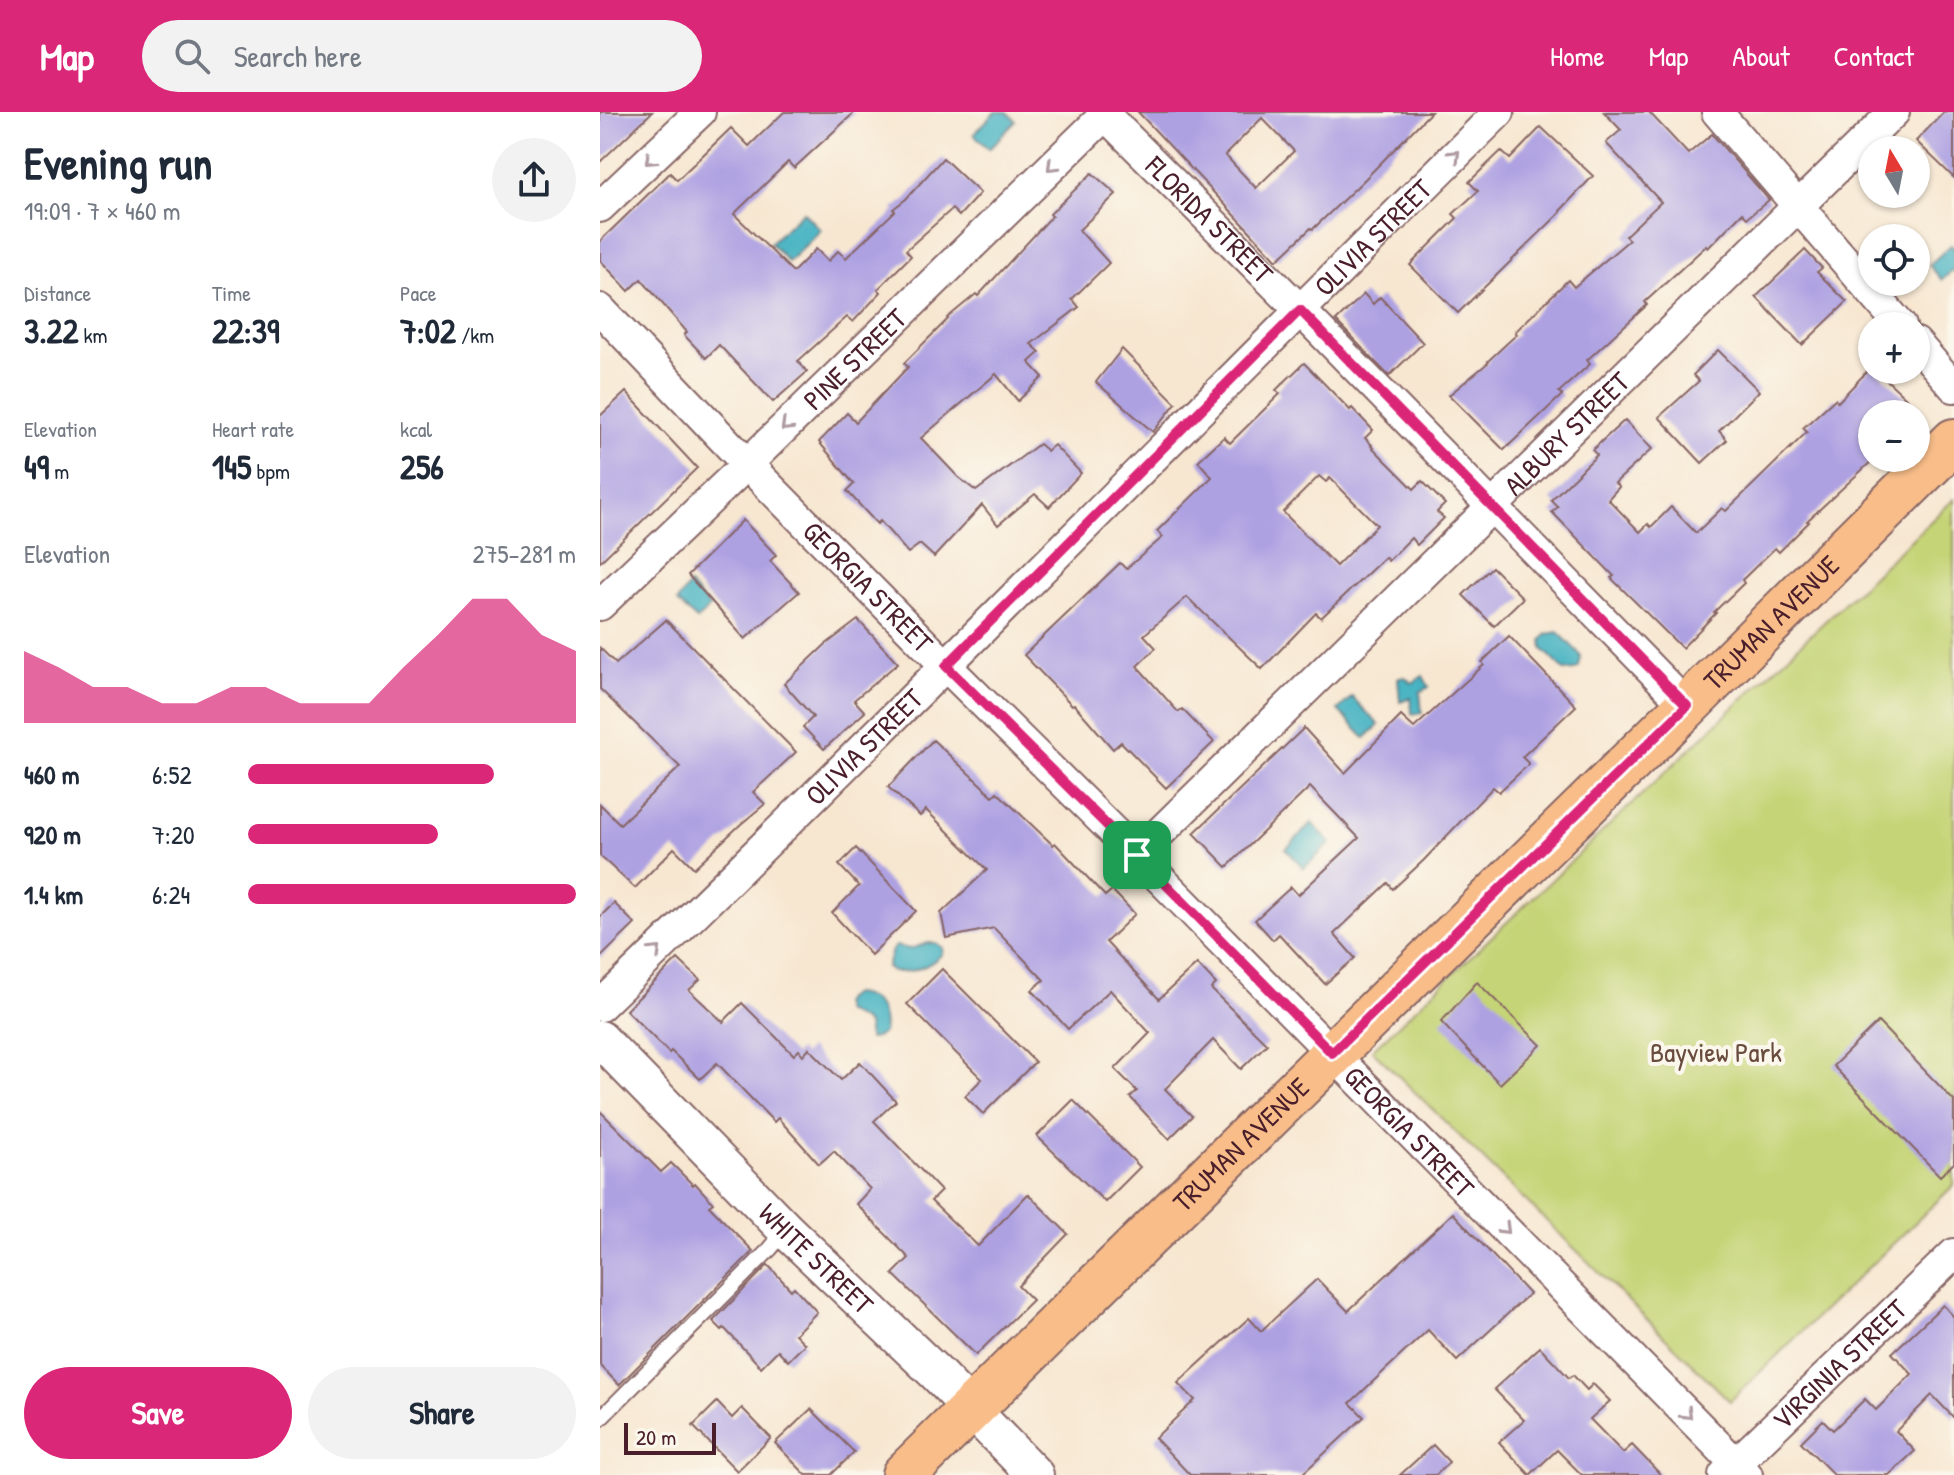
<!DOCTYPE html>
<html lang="en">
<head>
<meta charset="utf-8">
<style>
	body { margin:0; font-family:"Patrick Hand",sans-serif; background:#f2f2f3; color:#1f2937; height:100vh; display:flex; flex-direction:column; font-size:30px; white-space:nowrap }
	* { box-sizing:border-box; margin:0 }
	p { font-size:26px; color:#747a83 }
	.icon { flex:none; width:44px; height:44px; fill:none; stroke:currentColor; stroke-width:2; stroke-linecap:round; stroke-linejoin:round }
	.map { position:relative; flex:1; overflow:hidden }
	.sheet { display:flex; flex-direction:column; background:#fff; width:600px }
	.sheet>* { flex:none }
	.needle { width:52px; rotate:350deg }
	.buttons { position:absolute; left:1258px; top:24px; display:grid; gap:16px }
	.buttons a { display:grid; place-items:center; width:72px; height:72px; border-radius:50%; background:#fff; box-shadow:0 2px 6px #0004; font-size:40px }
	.scale { position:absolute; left:24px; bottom:20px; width:92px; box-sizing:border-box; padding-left:8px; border:4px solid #4a1f2b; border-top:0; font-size:22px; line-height:28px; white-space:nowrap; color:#4a1f2b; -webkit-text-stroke:6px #fbf7ec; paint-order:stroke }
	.pin { position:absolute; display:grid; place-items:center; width:68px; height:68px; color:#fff; margin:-34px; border-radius:16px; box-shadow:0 4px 12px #0006 }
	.round { display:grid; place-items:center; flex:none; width:84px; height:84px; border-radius:42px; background:#f2f2f3 }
	.headline { display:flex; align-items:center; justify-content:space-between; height:136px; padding:0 24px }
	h1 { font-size:44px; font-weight:800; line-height:60px }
	.metrics { display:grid; grid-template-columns:repeat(3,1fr); gap:12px; height:136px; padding:8px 24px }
	.metrics div { display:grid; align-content:center }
	.metrics b { font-size:34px; font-weight:800 }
	.metrics small { font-size:22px; font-weight:400 }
	.metrics p { font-size:22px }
	.chart { height:224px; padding:16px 24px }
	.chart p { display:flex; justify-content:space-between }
	.chart svg { width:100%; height:144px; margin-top:8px; fill:#db2777; opacity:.7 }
	.primary-button { display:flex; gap:16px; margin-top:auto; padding:16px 24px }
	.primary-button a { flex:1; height:92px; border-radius:48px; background:#db2777; color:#fff; font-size:32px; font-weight:800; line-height:92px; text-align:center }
	.primary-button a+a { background:#f2f2f3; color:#1f2937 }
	ul { padding:0 24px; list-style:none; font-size:26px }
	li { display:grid; grid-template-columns:128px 96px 1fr; align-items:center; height:60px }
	li i { height:20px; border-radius:10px; background:#db2777 }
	header { display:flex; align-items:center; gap:48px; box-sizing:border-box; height:112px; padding:0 40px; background:#db2777; color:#fff }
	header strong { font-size:38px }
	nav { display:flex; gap:44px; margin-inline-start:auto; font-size:28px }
	.search { width:560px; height:72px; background:#f2f2f3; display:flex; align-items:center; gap:20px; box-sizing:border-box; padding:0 28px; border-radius:44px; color:#747a83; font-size:30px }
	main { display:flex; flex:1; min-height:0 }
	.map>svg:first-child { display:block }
	.green { fill:#c5d476; stroke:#887a50; stroke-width:2 }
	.water { fill:#46b3c2; stroke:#486976; stroke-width:2 }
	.building { fill:#aea1e2; fill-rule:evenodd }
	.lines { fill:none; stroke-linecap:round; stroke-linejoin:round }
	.service-casing { stroke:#876565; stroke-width:18 }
	.minor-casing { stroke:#876565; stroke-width:34 }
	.tertiary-casing { stroke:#876565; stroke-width:40 }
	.primary-casing { stroke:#876565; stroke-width:48 }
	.service { stroke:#fff; stroke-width:14 }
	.minor { stroke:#fff; stroke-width:30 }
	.tertiary { stroke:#fff; stroke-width:36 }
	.primary { stroke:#f8bd89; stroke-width:44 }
	.oneway { stroke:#ae9aa0 }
	.route-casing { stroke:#fff; stroke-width:16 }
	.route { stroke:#db2777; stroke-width:10 }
	.labels { text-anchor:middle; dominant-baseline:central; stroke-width:8; stroke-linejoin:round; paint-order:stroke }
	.street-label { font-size:28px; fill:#4a1f2b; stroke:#fbf7ec }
	.park-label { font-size:28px; fill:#694c3e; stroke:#fbf7ec }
</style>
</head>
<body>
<header>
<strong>Map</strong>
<div class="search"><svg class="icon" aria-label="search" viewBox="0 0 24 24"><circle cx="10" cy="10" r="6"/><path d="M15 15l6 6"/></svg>Search here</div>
<nav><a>Home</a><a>Map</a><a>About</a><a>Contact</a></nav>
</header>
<main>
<section class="sheet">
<div class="headline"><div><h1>Evening run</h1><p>19:09 · 7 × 460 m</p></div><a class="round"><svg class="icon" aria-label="share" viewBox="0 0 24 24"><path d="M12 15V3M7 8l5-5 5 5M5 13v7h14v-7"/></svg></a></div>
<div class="metrics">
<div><p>Distance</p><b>3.22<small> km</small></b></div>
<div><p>Time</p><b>22:39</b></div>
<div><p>Pace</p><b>7:02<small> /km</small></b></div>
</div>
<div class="metrics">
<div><p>Elevation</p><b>49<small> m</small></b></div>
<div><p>Heart rate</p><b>145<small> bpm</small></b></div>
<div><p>kcal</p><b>256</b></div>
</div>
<div class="chart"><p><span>Elevation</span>275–281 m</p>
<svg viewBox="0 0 160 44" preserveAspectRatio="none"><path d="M0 44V22L10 27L20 33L30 33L40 38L50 38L60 33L70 33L80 38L90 38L100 38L110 27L120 17L130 6L140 6L150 17L160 22V44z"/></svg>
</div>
<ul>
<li><b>460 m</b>6:52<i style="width:75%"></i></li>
<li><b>920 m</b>7:20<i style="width:58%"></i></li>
<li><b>1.4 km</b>6:24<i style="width:100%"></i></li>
</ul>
<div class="primary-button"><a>Save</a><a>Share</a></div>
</section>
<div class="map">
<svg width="1354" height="1363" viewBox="0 0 1354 1363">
	<rect width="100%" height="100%" fill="#fbf7ec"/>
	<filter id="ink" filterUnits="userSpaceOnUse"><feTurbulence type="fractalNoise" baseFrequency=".0125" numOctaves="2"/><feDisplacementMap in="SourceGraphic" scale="16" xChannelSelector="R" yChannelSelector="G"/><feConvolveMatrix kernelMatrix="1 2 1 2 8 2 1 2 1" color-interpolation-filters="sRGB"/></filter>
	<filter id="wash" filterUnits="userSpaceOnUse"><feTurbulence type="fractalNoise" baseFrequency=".006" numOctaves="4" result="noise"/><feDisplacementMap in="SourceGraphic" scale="32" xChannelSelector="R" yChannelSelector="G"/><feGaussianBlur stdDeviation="1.8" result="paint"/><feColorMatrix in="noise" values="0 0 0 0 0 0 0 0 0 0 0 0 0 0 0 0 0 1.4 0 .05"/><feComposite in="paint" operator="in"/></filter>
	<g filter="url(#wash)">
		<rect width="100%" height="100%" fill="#f7e7d1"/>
		<!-- green -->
		<path class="green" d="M1354,387V1073L1130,1289L772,938Z"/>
		<!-- water -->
		<g class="water">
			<path d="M395,0H407L416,9L389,37L374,22Z"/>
			<path d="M203,100L221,118L188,150L170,131Z"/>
			<path d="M1351,133L1354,136V157L1342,168L1329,153Z"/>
			<path d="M89,473L110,495L97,508L77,490Z"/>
			<path d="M958,520L978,540L981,545L979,555L974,558L965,559L943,537L942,528L947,522Z"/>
			<path d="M823,564L829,575L820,580L822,601L812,602L811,586L800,590L798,566L805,565L812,571Z"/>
			<path d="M752,585L779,613L765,626L738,598Z"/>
			<path d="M712,711L731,731L704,756L686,737Z"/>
			<path d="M328,831H336L343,836L342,842C328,856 312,861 292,860L287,855L292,838L296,834L310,837Z"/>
			<path d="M253,882C274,883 287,899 283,921L275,926L269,927L267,913L263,909L244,899L242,892L245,887Z"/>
		</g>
		<g id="blocks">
			<!-- building -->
			<g class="building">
				<path d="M0,0H52L0,50Z"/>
				<path d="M184,0H255L194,56L188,50L134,102L193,160L216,137L228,149L238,139L246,146L295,99L293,97L306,87L343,46L380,81L359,104L352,97L306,138L311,144L278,177L281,180L253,210L247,205L198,249L207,260L173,290L119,233L106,246L84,223L87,220L41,167L29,179L0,148V129L70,61L77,68L131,16L149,34Z"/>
				<path d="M538,0H831L765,67L713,117L711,116L677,148ZM662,6L694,39L656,76L625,43Z"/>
				<path d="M1004,0H1049L1088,42L1112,22L1169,88L1147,106L1142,101L1108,136L1106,134L1045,190L1047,193L987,248L990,252L959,280L962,283L904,338L849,283L889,250L888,249L917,222L915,220L968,168L974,175L1029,128L1025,124L1061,90L1006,31L1021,18Z"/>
				<path d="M1344,0H1354V66L1316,29Z"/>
				<path d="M941,15L993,64L960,99L961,100L858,201L810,153L857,106L853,102L878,79L869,70L901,39L910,47Z"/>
				<path d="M492,61L516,82L479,118L509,151L472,187L479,195L431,232L440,240L429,250L443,265L418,289L396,262L321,326L358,365L376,379L439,332L447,339L454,333L481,361L449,395L435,382L398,413L382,393L334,445L320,432L308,441L280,409L277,412L247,379L254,372L219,330L247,301L256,310L308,255L304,251L348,207L347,206L376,182L378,184L452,104L450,102Z"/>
				<path d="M1205,138L1222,156L1217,160L1247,190L1202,233L1156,185Z"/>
				<path d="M764,182L773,192L780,185L823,231L789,264L736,209Z"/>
				<path d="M522,237L576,291L553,320L496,270Z"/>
				<path d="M1118,238L1159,279L1119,319L1127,328L1102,351L1059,305L1099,269L1093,263Z"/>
				<path d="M704,251L750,298L752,296L773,318L765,326L772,333L771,334L814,377L822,369L845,392L837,400L844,406L817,433L811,426L788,449L785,445L721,506L716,501L662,557L587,485L544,523L556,536L537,554L578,600L582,597L614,630L566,676L521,630L513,637L474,592L472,593L424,543L520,451L526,457L563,425L557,419L612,365L598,349L624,325L630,331L680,282L676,278ZM719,364L726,370L730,366L777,413L736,454L683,400Z"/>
				<path d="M1272,254V258H1276L1320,299L1316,303L1272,302V346H1275L1207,409L1209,410L1179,440L1175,436L1142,468L1144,471L1114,500L1116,501L1082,536L1011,466L1014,464L952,400L958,395L951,388L997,343L992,338L1025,308L1052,337L1015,371L1019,375L1008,387L1040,420L1048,412L1051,415L1071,395L1096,421L1122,396L1126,399L1207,320L1203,316L1235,287L1238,290Z"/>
				<path d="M26,280L97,356L0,450V304Z"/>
				<path d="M143,408L176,443L170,449L199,480L145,527L88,463Z"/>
				<path d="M892,455L923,486L894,514L863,483Z"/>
				<path d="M66,508L196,640L153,680L165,692L141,712L94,756L74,736L35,776L0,744V692L20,712L80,655L0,577V536L16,552Z"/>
				<path d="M258,508L298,551L254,588L265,600L224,637L203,615L213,605L184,572L225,533Z"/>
				<path d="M909,524L976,594L922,645L929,652L899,680L893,675L824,748L793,777L788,771L734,822L755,846L725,872L679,822L673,828L655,808L691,775L698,783L759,726L710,675L627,755L594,721L704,616L745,661L801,604L814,616L884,553L882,550Z"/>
				<path d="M333,628L393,684L397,680L453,733L455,731L505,784L512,778L535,802L506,830L559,887L597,852L616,872L611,877L667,932L641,957L613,928L565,977L592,1004L569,1027L530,985L537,979L515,957L550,921L510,878L468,917L432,878L444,868L394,816L346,826L341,801L387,758L326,698L320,704L288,675Z"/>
				<path d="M256,736L316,799L271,843L232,801L259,774L239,753Z"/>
				<path d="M14,791L35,812L0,846V805Z"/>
				<path d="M78,847L100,868L89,878L123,910L142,891L194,943L199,938L203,943L209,936L241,968L260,950L296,989L274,1009L341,1079L331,1089L378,1134L428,1082L468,1122L418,1174L432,1188L376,1243L293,1162L309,1146L256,1092L270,1077L234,1039L219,1052L178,1006L174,1010L117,951L100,967L71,939L69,941L26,898Z"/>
				<path d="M342,857L435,950L383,1002L365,984L382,967L307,892Z"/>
				<path d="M877,870L941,933L900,972L841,910Z"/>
				<path d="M1278,910L1354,989V1051L1340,1064L1233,954Z"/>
				<path d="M473,988L540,1055L505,1090L437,1024Z"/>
				<path d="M0,999L61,1060L71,1051L93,1073L95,1071L113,1091L109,1094L153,1139L19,1273L0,1253Z"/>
				<path d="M853,1101L929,1182L857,1249L828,1218L750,1291L764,1305L701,1363H590L555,1326L595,1288L578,1271L649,1206L661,1219L717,1167L748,1199Z"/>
				<path d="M168,1153L191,1178L194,1175L217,1200L195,1222L205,1232L188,1249L178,1238L161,1255L124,1216L122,1218L113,1209Z"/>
				<path d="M1343,1193L1354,1205V1306L1332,1283L1296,1319L1315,1339L1289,1363H1234L1201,1330L1223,1308L1233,1318L1265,1287L1276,1298L1312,1262L1292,1241Z"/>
				<path d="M940,1235L969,1266L973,1263L987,1278L993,1272L1010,1289L990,1307L1023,1341L1032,1333L1061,1363H982L957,1338L930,1363L899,1330L924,1308L894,1277Z"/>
				<path d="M117,1290L132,1306L142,1296L171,1326L137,1359L93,1314Z"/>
				<path d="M211,1297L254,1340L231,1363H206L175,1331Z"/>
				<path d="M833,1333L849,1350L836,1363H800Z"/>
			</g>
		</g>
	</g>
	<g filter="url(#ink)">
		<use href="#blocks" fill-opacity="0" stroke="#876565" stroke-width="2"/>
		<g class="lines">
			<!-- service casing -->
			<g class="service-casing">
				<path id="service" d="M0,1307L170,1137L185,1119"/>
			</g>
			<!-- minor casing -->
			<g class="minor-casing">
				<g id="minor">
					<path id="s1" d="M502,0L700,198L1087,594"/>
					<path d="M1117,0L1301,214"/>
					<path d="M0,95L100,0"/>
					<path id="s2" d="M0,197L147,352L346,554L537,743L1147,1363"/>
					<path d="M1316,231L1354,275"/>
					<path id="s3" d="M0,493L147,352L508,0"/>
					<path id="s4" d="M537,743L1294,0"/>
					<path id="s5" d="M0,894C304,600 599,297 899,0"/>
					<path id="s6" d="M1124,1363L1354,1142"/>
				</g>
			</g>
			<!-- tertiary casing -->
			<g class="tertiary-casing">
				<g id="tertiary">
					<path id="s7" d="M0,927L186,1118L336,1261L435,1363"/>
				</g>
			</g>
			<!-- primary casing -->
			<g class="primary-casing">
				<g id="primary">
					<path id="s8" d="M304,1363L1087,594L1354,329"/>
				</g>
			</g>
			<!-- service -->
			<use href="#service" class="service"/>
			<!-- minor -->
			<use href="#minor" class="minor"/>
			<!-- tertiary -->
			<use href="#tertiary" class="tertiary"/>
			<!-- primary -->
			<use href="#primary" class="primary"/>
		</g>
		<!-- one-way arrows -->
		<defs><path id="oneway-chevron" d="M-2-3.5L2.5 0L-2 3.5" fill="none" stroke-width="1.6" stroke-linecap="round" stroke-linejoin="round" transform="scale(2)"/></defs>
		<g class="oneway">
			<use href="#oneway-chevron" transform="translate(855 43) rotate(-45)"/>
			<use href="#oneway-chevron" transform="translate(50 48) rotate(137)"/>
			<use href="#oneway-chevron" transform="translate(452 54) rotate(136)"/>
			<use href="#oneway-chevron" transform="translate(186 314) rotate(136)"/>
			<use href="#oneway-chevron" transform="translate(56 839) rotate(-44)"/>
			<use href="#oneway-chevron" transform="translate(905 1117) rotate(45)"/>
			<use href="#oneway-chevron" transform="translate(1087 1302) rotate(45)"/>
		</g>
	</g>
	<g class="lines" filter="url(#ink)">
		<!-- route casing -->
		<g class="route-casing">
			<path id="route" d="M700,198L1087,594L732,941L537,743L346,554Z"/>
		</g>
		<!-- route -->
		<use href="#route" class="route"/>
	</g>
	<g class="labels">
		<!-- street labels -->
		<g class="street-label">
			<text stroke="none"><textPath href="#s1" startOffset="152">FLORIDA STREET</textPath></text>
			<text stroke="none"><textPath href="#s5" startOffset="1090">OLIVIA STREET</textPath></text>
			<text stroke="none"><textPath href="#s3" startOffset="354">PINE STREET</textPath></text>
			<text stroke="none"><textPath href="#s4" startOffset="602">ALBURY STREET</textPath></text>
			<text stroke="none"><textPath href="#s2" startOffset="386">GEORGIA STREET</textPath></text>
			<text stroke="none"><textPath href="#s8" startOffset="1216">TRUMAN AVENUE</textPath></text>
			<text stroke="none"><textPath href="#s5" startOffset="370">OLIVIA STREET</textPath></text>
			<text stroke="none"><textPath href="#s2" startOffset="1154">GEORGIA STREET</textPath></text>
			<text stroke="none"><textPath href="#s8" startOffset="472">TRUMAN AVENUE</textPath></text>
			<text stroke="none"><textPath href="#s7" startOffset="308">WHITE STREET</textPath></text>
			<text stroke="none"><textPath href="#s6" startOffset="160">VIRGINIA STREET</textPath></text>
		</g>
		<!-- park labels -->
		<g class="park-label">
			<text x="1116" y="940">Bayview Park</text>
		</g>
	</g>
</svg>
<div class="buttons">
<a><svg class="needle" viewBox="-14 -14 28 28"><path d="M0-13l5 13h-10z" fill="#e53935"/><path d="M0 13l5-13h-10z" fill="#747a83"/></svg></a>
<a><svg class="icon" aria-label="locate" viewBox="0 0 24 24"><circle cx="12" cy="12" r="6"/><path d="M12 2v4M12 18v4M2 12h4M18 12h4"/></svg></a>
<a>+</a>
<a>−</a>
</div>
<div class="scale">20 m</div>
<div class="pin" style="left:537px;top:743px;background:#1e9e55"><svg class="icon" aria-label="arrive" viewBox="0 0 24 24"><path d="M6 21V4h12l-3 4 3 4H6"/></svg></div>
</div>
</main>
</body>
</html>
